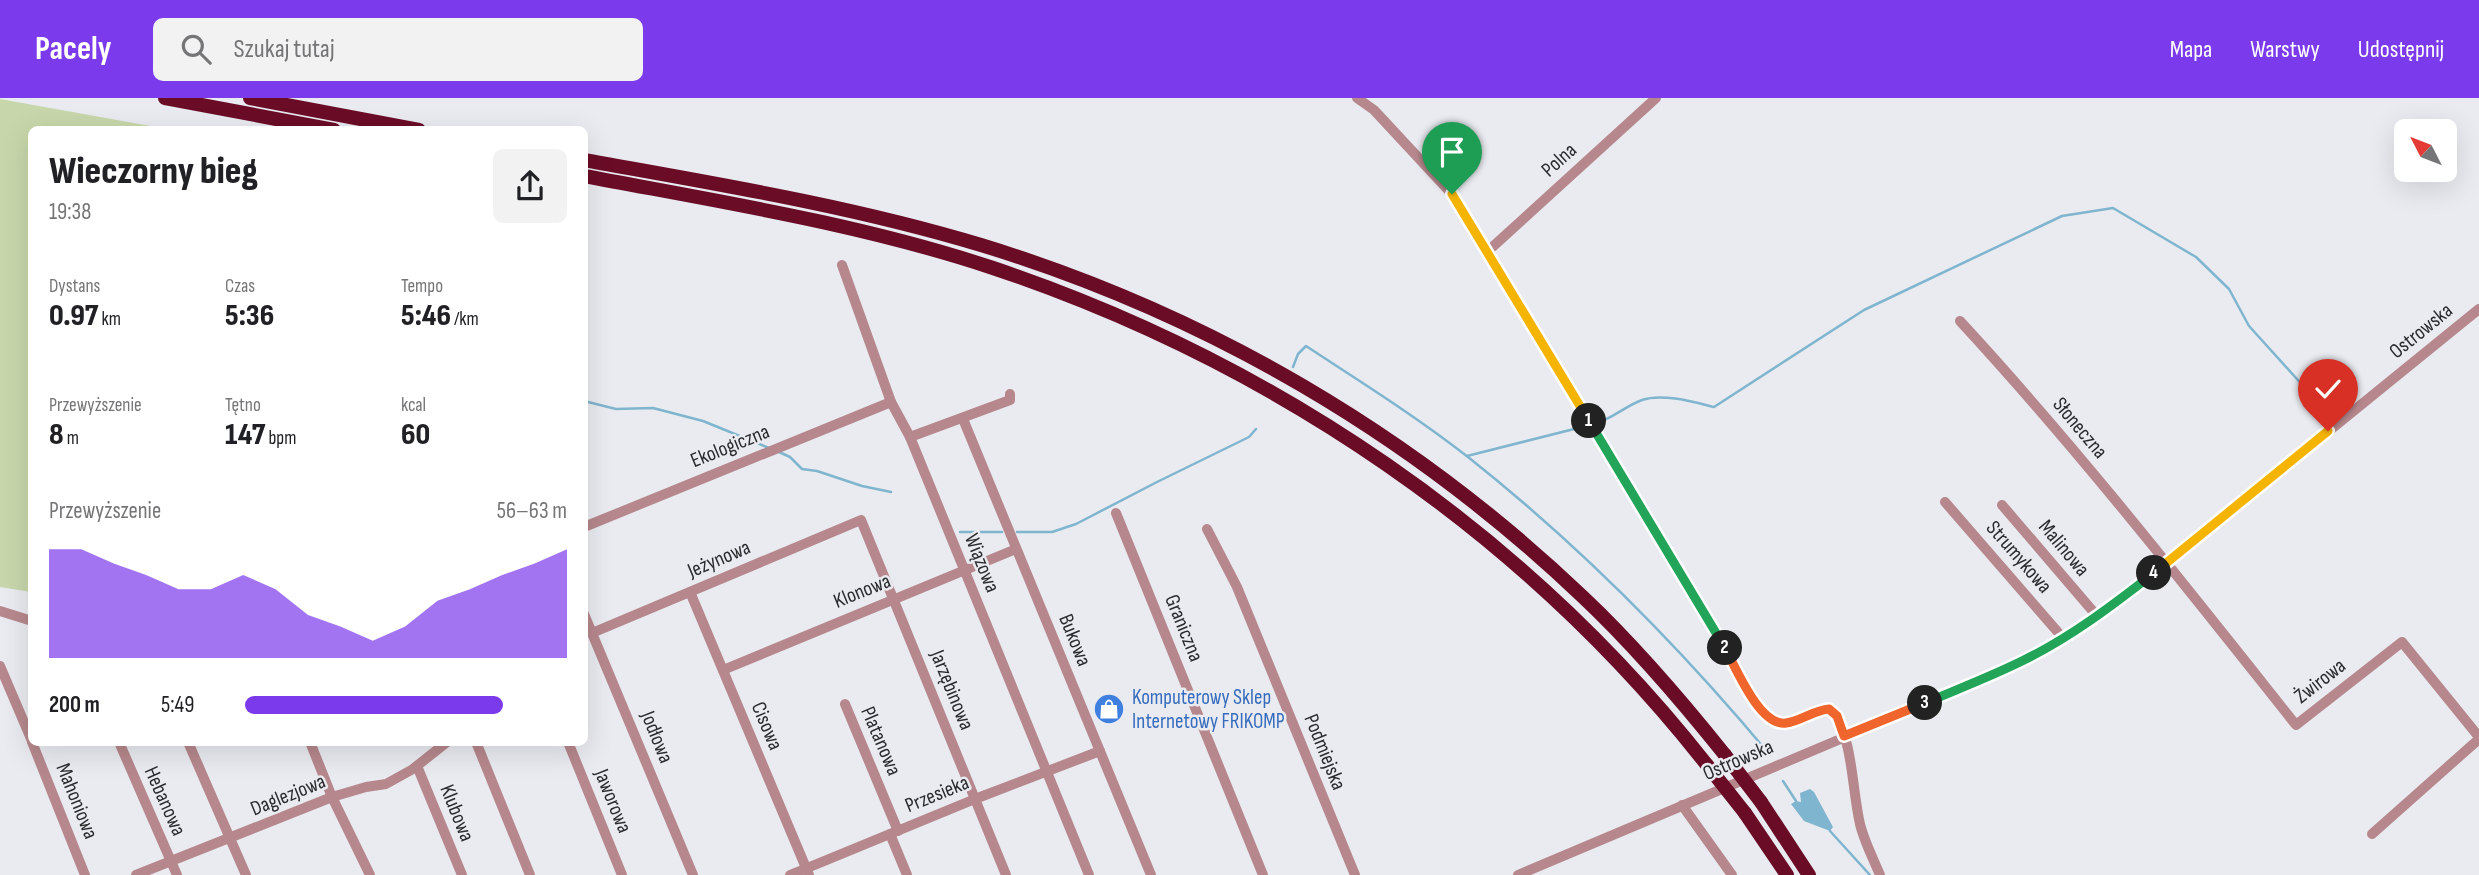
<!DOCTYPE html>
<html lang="pl">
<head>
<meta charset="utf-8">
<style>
	body { margin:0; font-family:"Sofia Sans Condensed",sans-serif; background:#f2f2f2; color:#202124; height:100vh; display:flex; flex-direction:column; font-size:26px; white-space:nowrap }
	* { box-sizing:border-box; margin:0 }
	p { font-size:23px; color:#757577 }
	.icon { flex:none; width:38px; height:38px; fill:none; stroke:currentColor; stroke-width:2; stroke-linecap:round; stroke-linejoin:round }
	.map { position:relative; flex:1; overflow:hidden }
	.side { position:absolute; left:28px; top:28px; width:560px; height:620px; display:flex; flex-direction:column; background:#fff; border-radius:10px; box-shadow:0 7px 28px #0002 }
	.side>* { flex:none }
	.needle { width:46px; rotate:312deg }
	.controls { position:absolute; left:2394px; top:21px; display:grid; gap:14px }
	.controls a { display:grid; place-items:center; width:63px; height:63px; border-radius:10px; background:#fff; box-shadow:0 7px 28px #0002; font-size:35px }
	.pin { position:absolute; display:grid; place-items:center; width:60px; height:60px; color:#fff; margin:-72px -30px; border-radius:50% 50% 50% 0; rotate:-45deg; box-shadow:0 0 7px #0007 }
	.pin .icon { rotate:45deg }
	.km { position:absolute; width:35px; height:35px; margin:-18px; border-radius:50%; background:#222; color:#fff; font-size:19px; line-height:35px; text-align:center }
	.round { display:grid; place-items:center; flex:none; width:74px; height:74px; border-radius:10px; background:#f2f2f2 }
	.summary { display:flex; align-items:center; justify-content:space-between; height:119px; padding:0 21px }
	h1 { font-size:38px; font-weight:800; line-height:52px }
	.stats { display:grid; grid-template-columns:repeat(3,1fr); gap:10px; height:119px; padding:7px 21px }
	.stats div { display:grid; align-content:center }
	.stats b { font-size:30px; font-weight:800 }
	.stats small { font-size:19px; font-weight:400 }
	.stats p { font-size:19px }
	.chart { height:196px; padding:14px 21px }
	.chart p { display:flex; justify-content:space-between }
	.chart svg { width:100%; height:126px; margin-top:7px; fill:#7c3aed; opacity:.7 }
	ul { padding:0 21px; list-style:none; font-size:23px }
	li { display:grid; grid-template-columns:112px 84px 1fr; align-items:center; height:52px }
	li i { height:18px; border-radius:9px; background:#7c3aed }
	header { display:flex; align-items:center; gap:42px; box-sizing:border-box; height:98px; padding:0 35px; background:#7c3aed; color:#fff }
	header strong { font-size:33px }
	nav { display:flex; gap:38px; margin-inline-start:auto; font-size:24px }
	.search { width:490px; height:63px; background:#f2f2f2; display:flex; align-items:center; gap:18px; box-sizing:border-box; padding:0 24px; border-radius:10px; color:#757577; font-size:26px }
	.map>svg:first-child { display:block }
	.green { fill:#c7d7ab }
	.water { fill:#7fb5ce }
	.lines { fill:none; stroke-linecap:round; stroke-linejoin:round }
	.stream { stroke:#7fb5ce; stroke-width:2.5 }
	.minor { stroke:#b6888d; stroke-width:10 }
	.highway { stroke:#6b0c27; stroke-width:14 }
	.highway-bridge { stroke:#6b0c27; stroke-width:14 }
	.split-1-casing { stroke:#fff; stroke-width:14 }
	.split-2-casing { stroke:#fff; stroke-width:14 }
	.split-3-casing { stroke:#fff; stroke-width:14 }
	.split-4-casing { stroke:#fff; stroke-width:14 }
	.split-5-casing { stroke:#fff; stroke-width:14 }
	.split-1 { stroke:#f5b400; stroke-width:9 }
	.split-2 { stroke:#22a559; stroke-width:9 }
	.split-3 { stroke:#f0652b; stroke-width:9 }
	.split-4 { stroke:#22a559; stroke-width:9 }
	.split-5 { stroke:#f5b400; stroke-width:9 }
	.labels { text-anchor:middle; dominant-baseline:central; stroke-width:5; stroke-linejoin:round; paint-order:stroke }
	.street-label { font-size:21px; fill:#2a2b2d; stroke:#e9ebf0 }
	.shop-label { font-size:21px; fill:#366cbe; stroke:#e9ebf0; text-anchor:start }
</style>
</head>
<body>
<header>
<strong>Pacely</strong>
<div class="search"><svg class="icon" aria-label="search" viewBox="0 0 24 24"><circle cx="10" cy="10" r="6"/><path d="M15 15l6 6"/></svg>Szukaj tutaj</div>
<nav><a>Mapa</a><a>Warstwy</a><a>Udostępnij</a></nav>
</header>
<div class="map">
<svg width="2479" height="777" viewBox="0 0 2479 777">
	<rect width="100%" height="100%" fill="#e9ebf0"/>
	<!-- green -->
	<path class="green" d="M0,1L167,31L32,32L31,494L0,489Z"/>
	<!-- water -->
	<path class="water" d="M1810,691L1814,694L1833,729L1830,733L1804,723L1791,706L1796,703L1801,704L1800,695Z"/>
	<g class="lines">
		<!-- stream -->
		<g class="stream">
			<path d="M1293,269L1298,256L1306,248C1361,284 1417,319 1468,359C1579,447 1680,549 1770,657"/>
			<path d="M584,303L616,311L653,310L703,323L769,350"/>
			<path d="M1593,326C1611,322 1625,308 1642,302C1662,295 1694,304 1714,309L1864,212L2062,118L2113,110L2196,159L2229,191L2249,228L2324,311"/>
			<path d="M779,354L790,359L802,371L817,373L862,388L891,394"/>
			<path d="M1467,358L1586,328"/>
			<path d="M960,434H1002"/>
			<path d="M1017,434H1052L1076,426L1157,384L1249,339L1256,331"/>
			<path d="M1783,683L1796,703"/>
			<path d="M1830,733L1870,777"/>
		</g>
		<!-- minor -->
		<g class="minor">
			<path d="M1357,0L1374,12L1452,96L1758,608C1794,648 1802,602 1833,613C1853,641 1852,692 1860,726C1864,743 1873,760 1880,777"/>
			<path d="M1488,153L1656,0"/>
			<path d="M842,167L891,304L910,339L1089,777"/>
			<path d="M1960,223C2079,352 2187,490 2296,627L2402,544L2479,639"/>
			<path d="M963,321L1151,777"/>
			<path d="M910,339L1010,302V296"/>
			<path d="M1945,404L2063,540"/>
			<path d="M2002,407L2097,518"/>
			<path d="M1116,415L1263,777"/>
			<path d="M584,429L891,304"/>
			<path d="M1207,431L1237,489L1355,777"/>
			<path d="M690,494L809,777"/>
			<path d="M0,513L32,523"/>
			<path d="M584,516L693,777"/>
			<path d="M592,535L861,422L1006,777"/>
			<path d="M0,568L32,643"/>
			<path d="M723,572L1016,451"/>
			<path d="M845,606L898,733"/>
			<path d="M32,644L85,777"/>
			<path d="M119,644L177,777"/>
			<path d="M188,644L246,777"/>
			<path d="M310,644L332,699L370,777"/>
			<path d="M476,644L530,777"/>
			<path d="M568,644L622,777"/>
			<path d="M417,668L462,777"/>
			<path d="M1682,707L1732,777"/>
			<path d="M890,736L907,777"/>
			<path d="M2372,736L2479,641"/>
			<path d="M136,777L332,699L366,689L386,686L413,671L447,644"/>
			<path d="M790,777L975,701L1100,653"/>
			<path d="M1518,777L2011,569C2055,548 2094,520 2133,492L2479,211"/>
		</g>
		<!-- highway -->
		<g class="highway">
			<path d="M165,0L334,32"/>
			<path d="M250,0L419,32"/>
			<path d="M584,62C717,86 852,108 981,147C1207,216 1412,336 1583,499C1635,548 1681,602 1725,657"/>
			<path d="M584,78C721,104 861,126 993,170C1273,264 1524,434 1707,667"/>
			<path d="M1761,704L1809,777"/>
			<path d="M1745,715L1787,777"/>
		</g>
		<!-- highway-bridge -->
		<g class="highway-bridge">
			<path d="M1725,657L1761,704"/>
			<path d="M1707,667L1745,715"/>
		</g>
	</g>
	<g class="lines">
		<!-- split-1 casing -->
		<g class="split-1-casing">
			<path id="split-1" d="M1452,96L1589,323"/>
		</g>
		<!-- split-2 casing -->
		<g class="split-2-casing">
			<path id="split-2" d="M1589,323L1725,550"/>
		</g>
		<!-- split-3 casing -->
		<g class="split-3-casing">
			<path id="split-3" d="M1725,550C1736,570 1760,629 1786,625C1801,623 1814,612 1829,611L1837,618L1844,638L1925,605"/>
		</g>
		<!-- split-4 casing -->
		<g class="split-4-casing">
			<path id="split-4" d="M1925,605C1958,591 1992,578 2024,562C2071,539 2113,507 2154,475"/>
		</g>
		<!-- split-5 casing -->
		<g class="split-5-casing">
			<path id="split-5" d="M2154,475L2328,333"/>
		</g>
		<!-- split-1 -->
		<use href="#split-1" class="split-1"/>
		<!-- split-2 -->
		<use href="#split-2" class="split-2"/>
		<!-- split-3 -->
		<use href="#split-3" class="split-3"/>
		<!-- split-4 -->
		<use href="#split-4" class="split-4"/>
		<!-- split-5 -->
		<use href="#split-5" class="split-5"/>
	</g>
	<!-- icons -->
	<defs>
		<g id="shop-disc" transform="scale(1.575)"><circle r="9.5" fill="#3f7fe0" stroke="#e9ebf0"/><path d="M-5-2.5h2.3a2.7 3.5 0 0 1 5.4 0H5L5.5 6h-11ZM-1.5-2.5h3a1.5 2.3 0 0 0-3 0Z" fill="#fff"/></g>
	</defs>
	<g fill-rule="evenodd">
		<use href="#shop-disc" x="1109" y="611"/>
	</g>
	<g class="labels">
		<!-- street labels -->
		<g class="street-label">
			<text transform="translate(1559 62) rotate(-42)">Polna</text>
			<text transform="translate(2421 233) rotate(-39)">Ostrowska</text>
			<text transform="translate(2080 330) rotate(50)">Słoneczna</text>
			<text transform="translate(730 348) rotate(-22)">Ekologiczna</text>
			<text transform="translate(2064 450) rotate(50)">Malinowa</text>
			<text transform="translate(2019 459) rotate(49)">Strumykowa</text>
			<text transform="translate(719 461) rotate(-23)">Jeżynowa</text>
			<text transform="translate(982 465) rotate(68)">Wiązowa</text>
			<text transform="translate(862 493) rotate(-22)">Klonowa</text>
			<text transform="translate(1184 530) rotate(68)">Graniczna</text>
			<text transform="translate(1075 542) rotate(68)">Bukowa</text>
			<text transform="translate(2320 583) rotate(-38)">Żwirowa</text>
			<text transform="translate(952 592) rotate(68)">Jarzębinowa</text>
			<text transform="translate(767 628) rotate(67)">Cisowa</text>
			<text transform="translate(657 639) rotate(68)">Jodłowa</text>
			<text transform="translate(881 643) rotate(67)">Platanowa</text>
			<text transform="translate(1325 654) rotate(68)">Podmiejska</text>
			<text transform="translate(1738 662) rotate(-23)">Ostrowska</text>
			<text transform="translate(937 696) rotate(-22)">Przesieka</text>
			<text transform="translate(288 697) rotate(-22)">Daglezjowa</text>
			<text transform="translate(77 703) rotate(68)">Mahoniowa</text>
			<text transform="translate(165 703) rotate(66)">Hebanowa</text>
			<text transform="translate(613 703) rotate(68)">Jaworowa</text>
			<text transform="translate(457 715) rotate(68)">Klubowa</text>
		</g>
		<!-- shop labels -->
		<g class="shop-label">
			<text x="1132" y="599">Komputerowy Sklep<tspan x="1132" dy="24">Internetowy FRIKOMP</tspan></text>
		</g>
	</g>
</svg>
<div class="controls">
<a><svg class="needle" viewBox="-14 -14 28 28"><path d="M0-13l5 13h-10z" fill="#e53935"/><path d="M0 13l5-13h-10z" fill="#757577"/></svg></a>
</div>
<div class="pin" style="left:1452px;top:96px;background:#1e9e55"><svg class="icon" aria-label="arrive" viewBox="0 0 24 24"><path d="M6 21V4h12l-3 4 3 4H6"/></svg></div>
<div class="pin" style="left:2328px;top:333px;background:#d93025"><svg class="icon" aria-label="check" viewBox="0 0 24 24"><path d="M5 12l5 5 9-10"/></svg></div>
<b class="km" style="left:1589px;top:323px">1</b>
<b class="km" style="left:1725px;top:550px">2</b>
<b class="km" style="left:1925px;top:605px">3</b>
<b class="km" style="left:2154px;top:475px">4</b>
<section class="side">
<div class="summary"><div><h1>Wieczorny bieg</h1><p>19:38</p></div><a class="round"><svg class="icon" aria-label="share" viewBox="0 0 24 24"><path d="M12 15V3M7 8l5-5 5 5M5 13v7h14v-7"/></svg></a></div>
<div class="stats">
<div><p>Dystans</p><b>0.97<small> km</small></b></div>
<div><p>Czas</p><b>5:36</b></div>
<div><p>Tempo</p><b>5:46<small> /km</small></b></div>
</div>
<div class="stats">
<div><p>Przewyższenie</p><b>8<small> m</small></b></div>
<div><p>Tętno</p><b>147<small> bpm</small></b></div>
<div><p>kcal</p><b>60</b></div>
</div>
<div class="chart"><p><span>Przewyższenie</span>56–63 m</p>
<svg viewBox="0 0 160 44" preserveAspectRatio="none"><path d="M0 44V6L10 6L20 11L30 15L40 20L50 20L60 15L70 20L80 29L90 33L100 38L110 33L120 24L130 20L140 15L150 11L160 6V44z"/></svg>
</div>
<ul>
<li><b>200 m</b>5:49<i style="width:80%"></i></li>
</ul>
</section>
</div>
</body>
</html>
